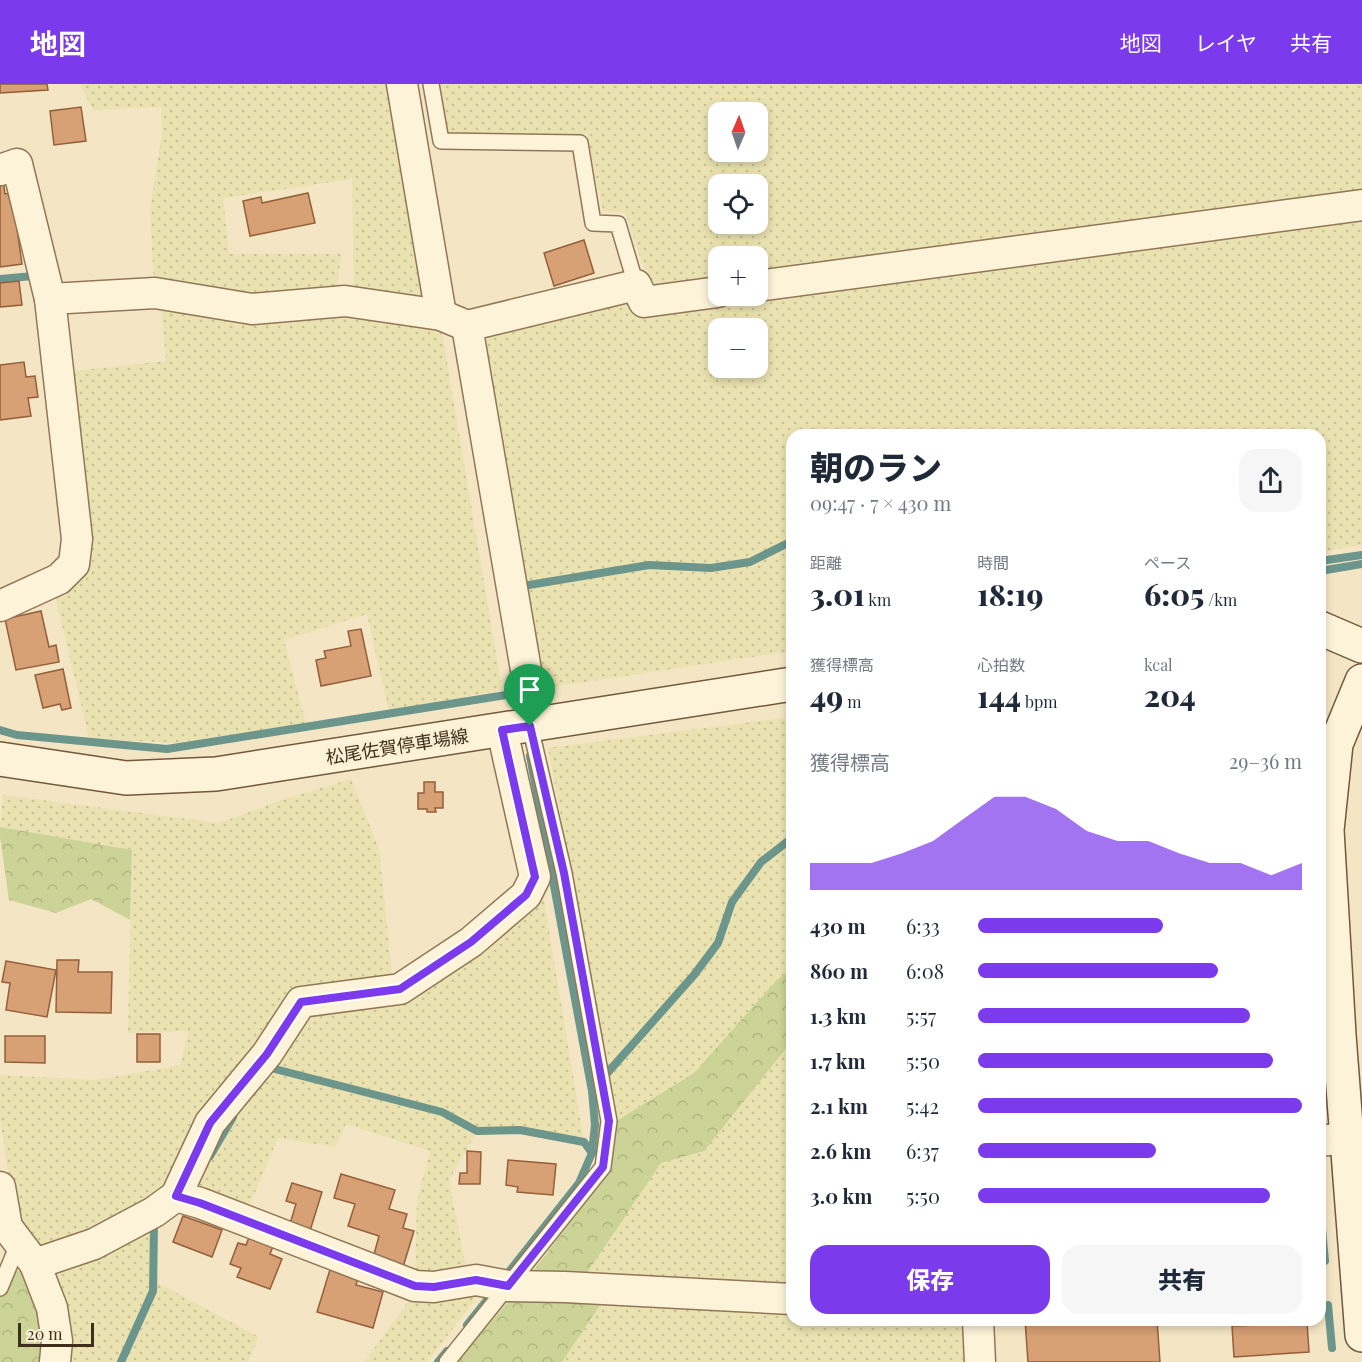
<!DOCTYPE html>
<html lang="ja">
<head>
<meta charset="utf-8">
<style>
	body { margin:0; font-family:"Playfair Display","Noto Sans JP",serif; background:#f6f6f7; color:#1f2937; height:100vh; display:flex; flex-direction:column; font-size:22px; white-space:nowrap }
	* { box-sizing:border-box; margin:0 }
	p { font-size:20px; color:#747a83 }
	.icon { flex:none; width:33px; height:33px; fill:none; stroke:currentColor; stroke-width:2; stroke-linecap:round; stroke-linejoin:round }
	.map { position:relative; flex:1; overflow:hidden }
	.drawer { position:absolute; left:786px; top:345px; width:540px; height:897px; display:flex; flex-direction:column; background:#fff; border-radius:18px; box-shadow:0 3px 9px #0003 }
	.drawer>* { flex:none }
	.needle { width:39px; rotate:2deg }
	.fabs { position:absolute; left:708px; top:18px; display:grid; gap:12px }
	.fabs a { display:grid; place-items:center; width:60px; height:60px; border-radius:12px; background:#fff; box-shadow:0 3px 9px #0003; font-size:30px }
	.scale { position:absolute; left:18px; bottom:15px; width:76px; box-sizing:border-box; padding-left:6px; border:3px solid #402e1d; border-top:0; font-size:16px; line-height:21px; white-space:nowrap; color:#402e1d; -webkit-text-stroke:4px #faf0d5; paint-order:stroke }
	.pin { position:absolute; display:grid; place-items:center; width:51px; height:51px; color:#fff; margin:-62px -26px; border-radius:50% 50% 50% 0; rotate:-45deg; box-shadow:0 0 6px #0007 }
	.pin .icon { rotate:45deg }
	.round { display:grid; place-items:center; flex:none; width:63px; height:63px; border-radius:18px; background:#f6f6f7 }
	.summary { display:flex; align-items:center; justify-content:space-between; height:102px; padding:0 24px }
	h1 { font-size:33px; font-weight:800; line-height:45px }
	.stats { display:grid; grid-template-columns:repeat(3,1fr); gap:9px; height:102px; padding:6px 24px }
	.stats div { display:grid; align-content:center }
	.stats b { font-size:30px; font-weight:800 }
	.stats small { font-size:16px; font-weight:400 }
	.stats p { font-size:16px }
	.chart { height:168px; padding:12px 24px }
	.chart p { display:flex; justify-content:space-between }
	.chart svg { width:100%; height:108px; margin-top:6px; fill:#7c3aed; opacity:.7 }
	.cta { display:flex; gap:12px; margin-top:auto; padding:12px 24px }
	.cta a { flex:1; height:69px; border-radius:18px; background:#7c3aed; color:#fff; font-size:24px; font-weight:800; line-height:69px; text-align:center }
	.cta a+a { background:#f6f6f7; color:#1f2937 }
	ul { padding:0 24px; list-style:none; font-size:20px }
	li { display:grid; grid-template-columns:96px 72px 1fr; align-items:center; height:45px }
	li i { height:15px; border-radius:8px; background:#7c3aed }
	header { display:flex; align-items:center; gap:36px; box-sizing:border-box; height:84px; padding:0 30px; background:#7c3aed; color:#fff }
	header strong { font-size:28px }
	nav { display:flex; gap:33px; margin-inline-start:auto; font-size:21px }
	.map>svg:first-child { display:block }
	.farmland { fill:url(#farmland-dots); fill-rule:evenodd }
	.forest { fill:url(#forest-crowns) }
	.lines { fill:none; stroke-linecap:round; stroke-linejoin:round }
	.stream { stroke:#6c968c; stroke-width:8 }
	.building { fill:#d7a075; stroke:#945f3a; stroke-width:1.5 }
	.lane-casing { stroke:#917757; stroke-width:18 }
	.street-casing { stroke:#917757; stroke-width:33 }
	.secondary-casing { stroke:#73583b; stroke-width:36 }
	.lane { stroke:#fdf3d9; stroke-width:15 }
	.street { stroke:#fdf3d9; stroke-width:30 }
	.secondary { stroke:#fdf3d9; stroke-width:33 }
	.route-casing { stroke:#fff; stroke-width:12 }
	.route { stroke:#7c3aed; stroke-width:8 }
	.labels { text-anchor:middle; dominant-baseline:central; stroke-width:6; stroke-linejoin:round; paint-order:stroke }
	.street-label { font-size:18px; fill:#402e1d; stroke:#faf0d5 }
</style>
</head>
<body>
<header>
<strong>地図</strong>
<nav><a>地図</a><a>レイヤ</a><a>共有</a></nav>
</header>
<div class="map">
<svg width="1362" height="1278" viewBox="0 0 1362 1278">
	<defs>
		<pattern id="farmland-dots" width="8" height="8" patternUnits="userSpaceOnUse" patternTransform="scale(1.5)"><rect width="8" height="8" fill="#eae2b0"/><path d="M2 2h.1M6 6h.1" fill="none" stroke="#cac297" stroke-width="1.8" stroke-linecap="round"/></pattern>
		<pattern id="forest-crowns" width="20" height="18" patternUnits="userSpaceOnUse" patternTransform="scale(1.5)"><rect width="20" height="18" fill="#cbd496"/><path d="M2 6a3 3 0 1 1 6 0M12 15a3 3 0 1 1 6 0" fill="none" stroke="#afb681"/></pattern>
	</defs>
	<rect width="100%" height="100%" fill="#f4e6c4"/>
	<!-- farmland -->
	<g class="farmland">
		<path d="M80,0H394L431,223L354,209L352,95L223,114L229,170H341L336,213L244,221L154,202L150,126L162,50L161,23L93,26Z"/>
		<path d="M438,0H1362V108L758,191V172H718V197L651,206L625,128L603,127L587,50H447ZM718,28H758V68H718ZM718,100H758V140H718Z"/>
		<path d="M1362,132V461L1320,468V351H792V567L539,605L479,250L625,213L637,231ZM718,244H758V284H718Z"/>
		<path d="M160,216L348,225L441,242L502,606L389,627L367,530L284,556L306,640L174,659L89,654L54,507L73,496L65,288L166,277Z"/>
		<path d="M792,633V884L775,898L694,989L618,1036L548,664Z"/>
		<path d="M351,695L379,765L393,898L543,810L584,1058L520,1046L477,1048L449,1096L467,1189L415,1195L417,1117L430,1067L346,1040L335,1063L278,1054L246,1130L173,1101L96,1152L31,1161L16,1140L0,1034V991L96,996L181,981L188,947L128,949L132,766L0,743L3,711L219,739L287,714Z"/>
		<path d="M792,957V1236H962L963,1278H562L602,1218L585,1192L661,1078L704,1067Z"/>
		<path d="M157,1135L158,1199L259,1253L248,1278H65L52,1185Z"/>
		<path d="M414,1210L479,1211L427,1278H364Z"/>
	</g>
	<!-- forest -->
	<g class="forest">
		<path d="M0,743L132,766L130,836L91,815L56,829L9,816L0,753Z"/>
		<path d="M792,884V957L704,1067L661,1079L585,1192L531,1190L612,1083L618,1036L694,989L775,898Z"/>
		<path d="M11,1187H25L41,1220L42,1278H0V1214Z"/>
		<path d="M513,1212L602,1218L562,1278H457Z"/>
	</g>
	<g class="lines">
		<!-- stream -->
		<g class="stream">
			<path d="M0,195L33,192L32,188"/>
			<path d="M1320,477L1362,471"/>
			<path d="M1320,487L1362,480"/>
			<path d="M529,501L649,481L711,484L750,478L792,457"/>
			<path d="M0,646L17,651L167,665L506,611"/>
			<path d="M268,988L271,984L442,1028L477,1047L520,1046L584,1058L592,1069"/>
			<path d="M602,995L694,891L718,859L732,818L761,778L792,754"/>
			<path d="M210,1072L233,1033"/>
			<path d="M1320,1124L1325,1177"/>
			<path d="M504,1194L579,1099L592,1069L595,1041L592,1007L530,672"/>
			<path d="M1328,1221L1332,1264"/>
			<path d="M467,1241L495,1206"/>
			<path d="M121,1278L153,1207L154,1140L157,1138"/>
			<path d="M438,1278L447,1267"/>
		</g>
	</g>
	<!-- building -->
	<g class="building">
		<path d="M0,0H47L48,6L0,9Z"/>
		<path d="M81,23L86,57L54,61L50,27Z"/>
		<path d="M0,95H3L5,110L12,109L22,180L0,183Z"/>
		<path d="M308,109L315,139L250,152L243,117L261,113L262,119Z"/>
		<path d="M584,156L594,189L554,202L544,169Z"/>
		<path d="M19,197L22,221L0,223V199Z"/>
		<path d="M24,278L26,293L35,292L38,313L28,314L31,332L0,336V281Z"/>
		<path d="M41,527L49,563L56,561L59,578L16,586L5,535Z"/>
		<path d="M361,545L371,592L321,602L316,576L326,574L324,567L351,562L348,547Z"/>
		<path d="M63,585L71,624L62,626L60,620L43,624L35,591Z"/>
		<path d="M424,698H435V708H443V724H435L436,728H427V725H418V709H424Z"/>
		<path d="M57,876H79L78,888H112L111,929L56,928Z"/>
		<path d="M6,877L56,886L47,933L6,926L10,899L2,898Z"/>
		<rect x="137" y="950" width="23" height="28"/>
		<path d="M5,952H45V979L5,978Z"/>
		<path d="M467,1067L481,1068L480,1100H459L460,1089H467Z"/>
		<path d="M508,1076L556,1080L553,1111L517,1108L518,1103L506,1101Z"/>
		<path d="M341,1090L395,1106L389,1125L407,1130L403,1144L414,1147L403,1183L373,1174L379,1152L348,1142L355,1120L334,1114Z"/>
		<path d="M292,1099L322,1108L309,1150L289,1143L296,1120L286,1117Z"/>
		<path d="M183,1132L222,1146L212,1173L173,1158Z"/>
		<path d="M250,1151L274,1160L270,1170L282,1175L270,1205L237,1193L241,1184L230,1180L238,1159L246,1161Z"/>
		<path d="M332,1179L360,1187L356,1201L383,1208L373,1244L317,1228Z"/>
		<path d="M1025,1236H1157L1160,1278H1028Z"/>
		<path d="M1255,1236H1267L1268,1240L1307,1238L1309,1268L1234,1273L1232,1242L1256,1241Z"/>
	</g>
	<g class="lines">
		<!-- lane casing -->
		<g class="lane-casing">
			<g id="lane">
				<path d="M431,0L441,57L580,59L593,139L618,140L636,201"/>
				<path d="M0,1204L19,1158"/>
				<path d="M447,1278L603,1083L609,1037L564,789L530,642"/>
			</g>
		</g>
		<!-- street casing -->
		<g class="street-casing">
			<g id="street">
				<path d="M402,0L441,231"/>
				<path d="M0,86L17,80L50,215L77,455L74,480L59,495L0,522"/>
				<path d="M758,202L1362,121"/>
				<path d="M50,215L155,209L252,225L345,217L441,231L467,242L636,201L644,218L718,208"/>
				<path d="M467,242L532,621L530,642"/>
				<path d="M1320,1057L1362,1052"/>
				<path d="M0,1103L7,1143L35,1180L52,1224L57,1257L55,1278"/>
				<path d="M176,1112L200,1119L415,1202L434,1203L476,1196L508,1202L565,1203L792,1215"/>
				<path d="M35,1180L94,1160L154,1128L176,1112L210,1039L267,970L301,918L400,905L471,858L526,811L535,793L502,646"/>
				<path d="M978,1236L980,1278"/>
			</g>
		</g>
		<!-- secondary casing -->
		<g class="secondary-casing">
			<g id="secondary">
				<path d="M1320,544L1362,562"/>
				<path d="M1362,597L1336,660L1327,746L1339,951L1362,1251"/>
				<path d="M0,675L126,694L216,690L792,600"/>
			</g>
		</g>
		<!-- lane -->
		<use href="#lane" class="lane"/>
		<!-- street -->
		<use href="#street" class="street"/>
		<!-- secondary -->
		<use href="#secondary" class="secondary"/>
	</g>
	<g class="lines">
		<!-- route casing -->
		<g class="route-casing">
			<path id="route" d="M530,642L564,789L609,1037L603,1083L508,1202L476,1196L434,1203L415,1202L200,1119L176,1112L210,1039L267,970L301,918L400,905L471,858L526,811L535,793L502,646Z"/>
		</g>
		<!-- route -->
		<use href="#route" class="route"/>
	</g>
	<g class="labels">
		<!-- street labels -->
		<g class="street-label">
			<text transform="translate(397 662) rotate(-9)">松尾佐賀停車場線</text>
		</g>
	</g>
</svg>
<div class="fabs">
<a><svg class="needle" viewBox="-14 -14 28 28"><path d="M0-13l5 13h-10z" fill="#e53935"/><path d="M0 13l5-13h-10z" fill="#747a83"/></svg></a>
<a><svg class="icon" aria-label="locate" viewBox="0 0 24 24"><circle cx="12" cy="12" r="6"/><path d="M12 2v4M12 18v4M2 12h4M18 12h4"/></svg></a>
<a>+</a>
<a>−</a>
</div>
<div class="scale">20 m</div>
<div class="pin" style="left:530px;top:642px;background:#1e9e55"><svg class="icon" aria-label="arrive" viewBox="0 0 24 24"><path d="M6 21V4h12l-3 4 3 4H6"/></svg></div>
<section class="drawer">
<div class="summary"><div><h1>朝のラン</h1><p>09:47 · 7 × 430 m</p></div><a class="round"><svg class="icon" aria-label="share" viewBox="0 0 24 24"><path d="M12 15V3M7 8l5-5 5 5M5 13v7h14v-7"/></svg></a></div>
<div class="stats">
<div><p>距離</p><b>3.01<small> km</small></b></div>
<div><p>時間</p><b>18:19</b></div>
<div><p>ペース</p><b>6:05<small> /km</small></b></div>
</div>
<div class="stats">
<div><p>獲得標高</p><b>49<small> m</small></b></div>
<div><p>心拍数</p><b>144<small> bpm</small></b></div>
<div><p>kcal</p><b>204</b></div>
</div>
<div class="chart"><p><span>獲得標高</span>29–36 m</p>
<svg viewBox="0 0 160 44" preserveAspectRatio="none"><path d="M0 44V33L10 33L20 33L30 29L40 24L50 15L60 6L70 6L80 11L90 20L100 24L110 24L120 29L130 33L140 33L150 38L160 33V44z"/></svg>
</div>
<ul>
<li><b>430 m</b>6:33<i style="width:57%"></i></li>
<li><b>860 m</b>6:08<i style="width:74%"></i></li>
<li><b>1.3 km</b>5:57<i style="width:84%"></i></li>
<li><b>1.7 km</b>5:50<i style="width:91%"></i></li>
<li><b>2.1 km</b>5:42<i style="width:100%"></i></li>
<li><b>2.6 km</b>6:37<i style="width:55%"></i></li>
<li><b>3.0 km</b>5:50<i style="width:90%"></i></li>
</ul>
<div class="cta"><a>保存</a><a>共有</a></div>
</section>
</div>
</body>
</html>
